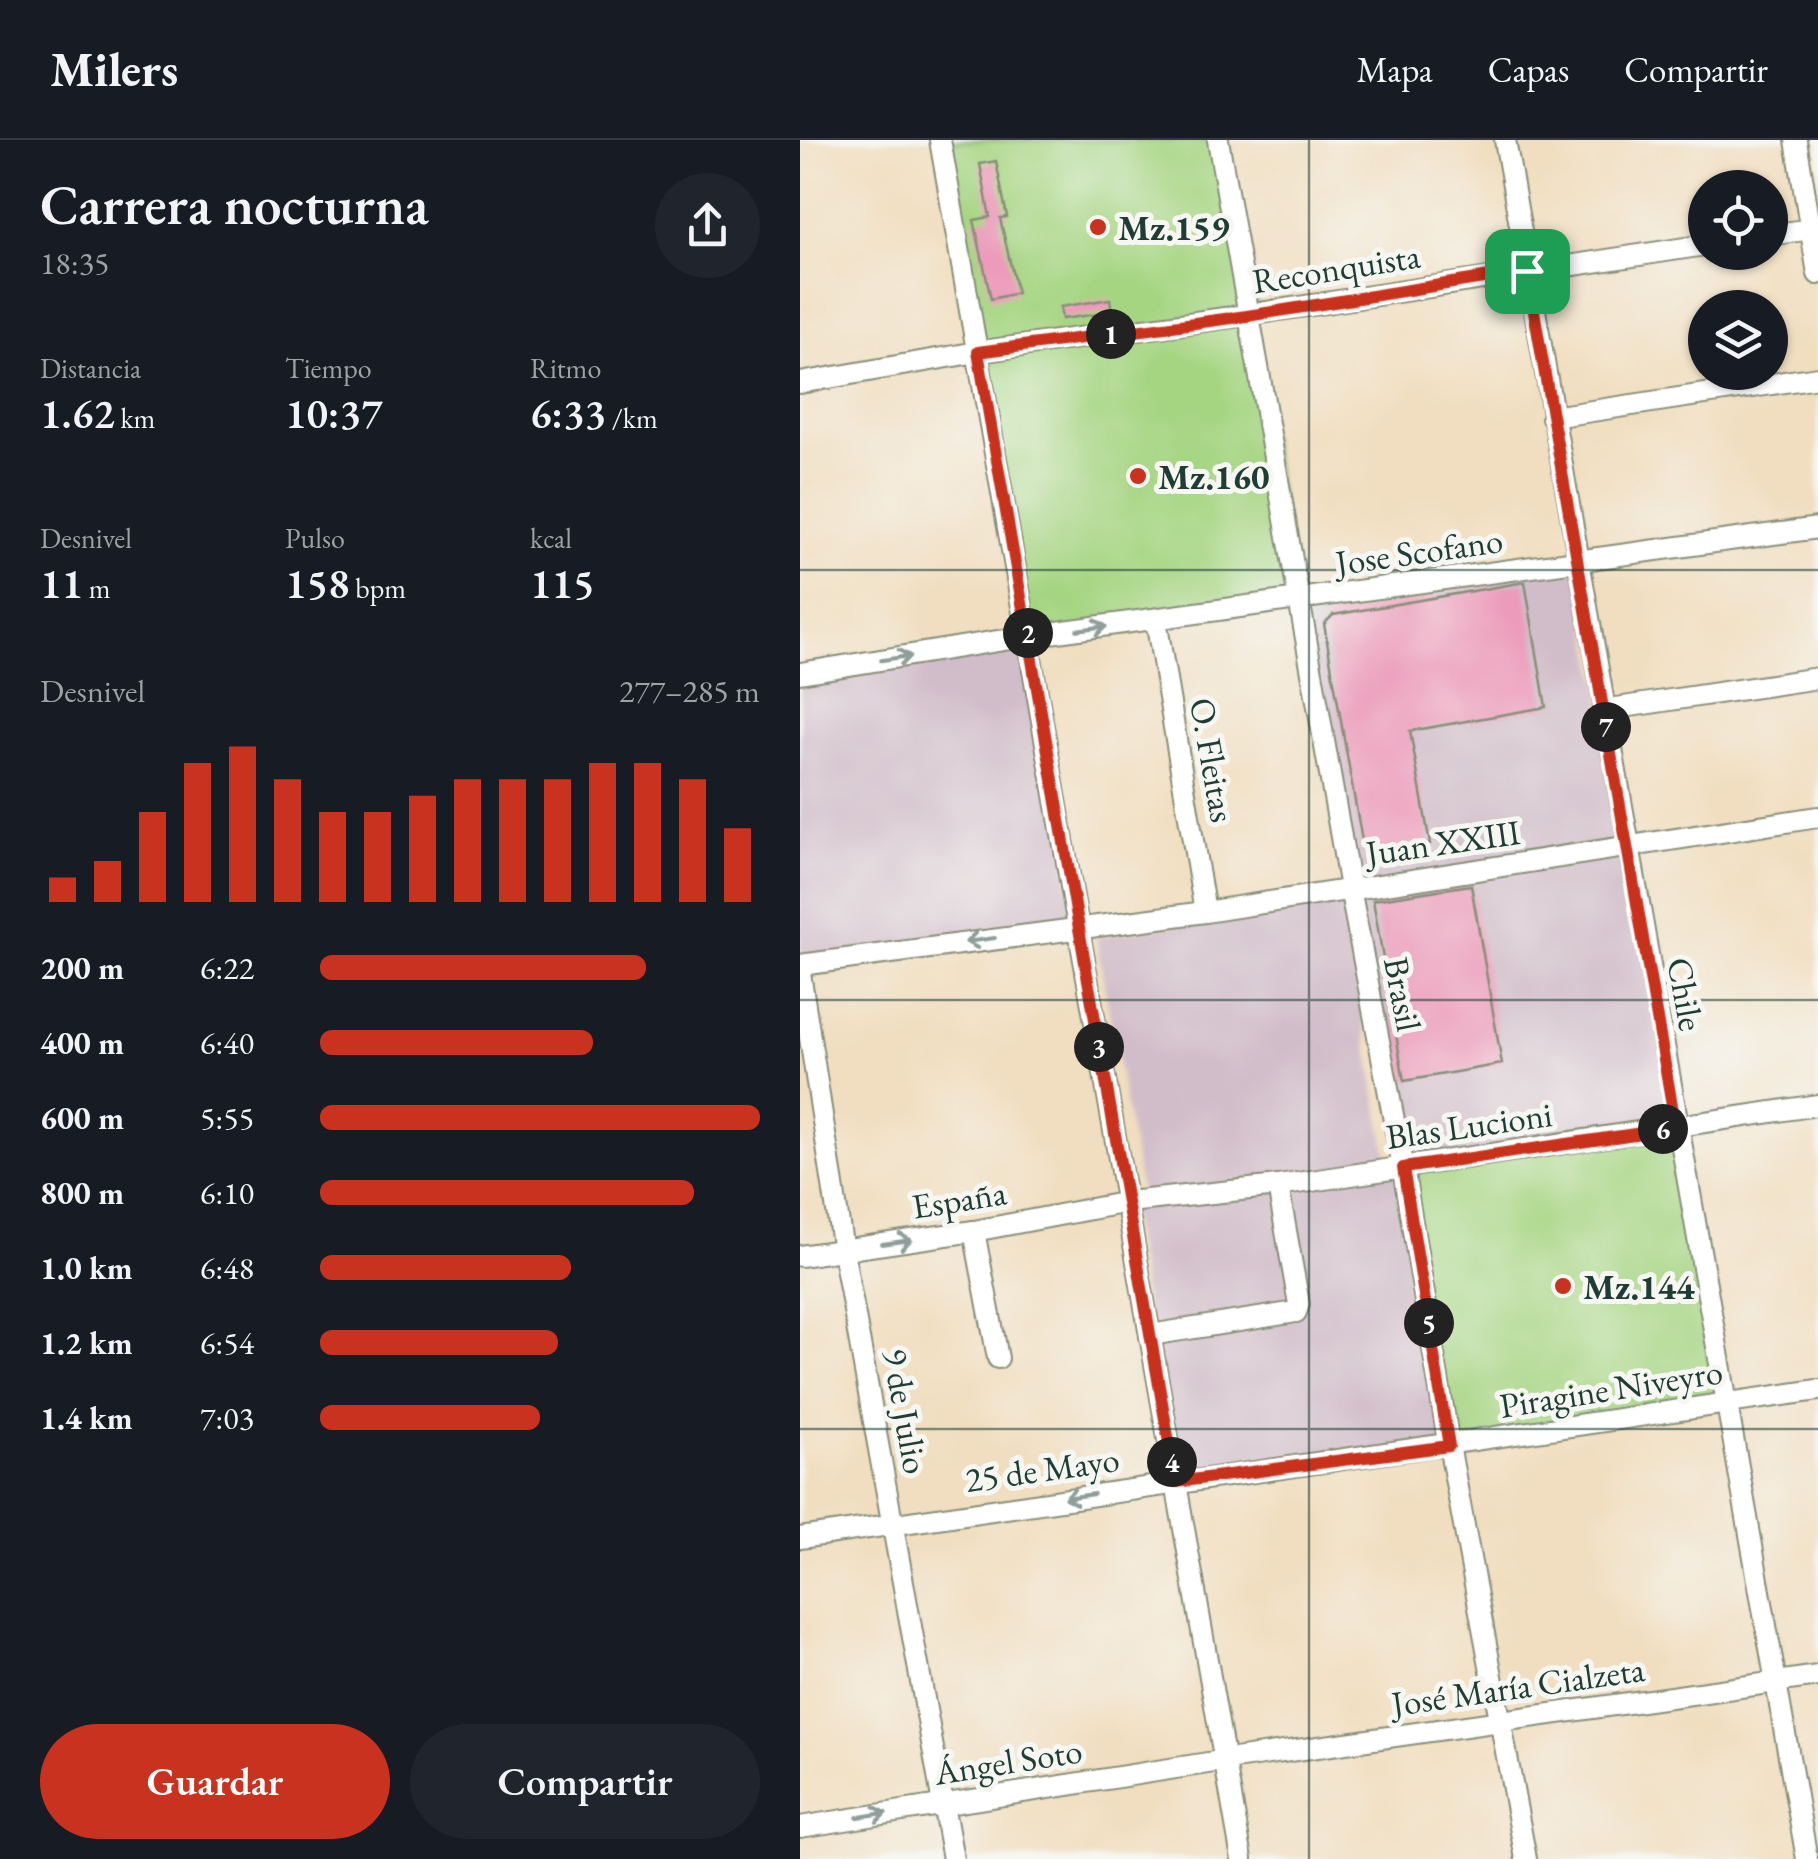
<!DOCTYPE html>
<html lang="es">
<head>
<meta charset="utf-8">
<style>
	body { margin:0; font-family:"EB Garamond",serif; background:#20242c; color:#f1f3f6; height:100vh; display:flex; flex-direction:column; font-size:38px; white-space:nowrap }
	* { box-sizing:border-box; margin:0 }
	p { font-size:32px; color:#9ea1a6 }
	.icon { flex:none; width:55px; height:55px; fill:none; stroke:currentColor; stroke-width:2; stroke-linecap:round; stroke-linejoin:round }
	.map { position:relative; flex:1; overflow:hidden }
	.drawer { display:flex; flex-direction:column; background:#171b24; width:800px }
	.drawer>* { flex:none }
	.fabs { position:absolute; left:888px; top:30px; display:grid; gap:20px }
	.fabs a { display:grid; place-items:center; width:100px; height:100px; border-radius:50%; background:#171b24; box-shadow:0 2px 8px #0004; font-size:50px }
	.pin { position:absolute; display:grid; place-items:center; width:85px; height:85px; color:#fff; margin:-42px; border-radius:20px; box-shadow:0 5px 15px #0006 }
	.km { position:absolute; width:50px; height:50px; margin:-25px; border-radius:50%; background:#222; color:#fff; font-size:28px; line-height:50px; text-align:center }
	.round { display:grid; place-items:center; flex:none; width:105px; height:105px; border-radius:52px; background:#20242c }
	.summary { display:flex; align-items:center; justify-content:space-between; height:170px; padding:0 40px }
	h1 { font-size:55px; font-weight:600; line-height:75px }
	.stats { display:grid; grid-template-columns:repeat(3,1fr); gap:15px; height:170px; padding:10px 40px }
	.stats div { display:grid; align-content:center }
	.stats b { font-size:42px; font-weight:600 }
	.stats small { font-size:28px; font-weight:400 }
	.stats p { font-size:28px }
	.chart { height:280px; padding:20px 40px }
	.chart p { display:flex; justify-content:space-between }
	.chart svg { width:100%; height:180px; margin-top:10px; stroke:#c8321e; stroke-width:6 }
	.action { display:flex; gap:20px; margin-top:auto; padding:20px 40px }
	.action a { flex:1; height:115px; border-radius:60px; background:#c8321e; color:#fff; font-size:40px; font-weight:600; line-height:115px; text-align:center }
	.action a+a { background:#20242c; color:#f1f3f6 }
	ul { padding:0 40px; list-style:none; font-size:32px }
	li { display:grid; grid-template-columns:160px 120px 1fr; align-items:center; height:75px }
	li i { height:25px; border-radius:12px; background:#c8321e }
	header { display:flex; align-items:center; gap:60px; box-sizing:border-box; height:140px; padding:0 50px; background:#171b24; border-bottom:2px solid #363941 }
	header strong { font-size:48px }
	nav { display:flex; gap:55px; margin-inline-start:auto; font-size:35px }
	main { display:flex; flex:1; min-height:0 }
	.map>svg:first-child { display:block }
	.industrial { fill:#d1bdc9 }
	.green { fill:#a6d582; stroke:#62895b; stroke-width:2.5 }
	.building { fill:#ec9bba }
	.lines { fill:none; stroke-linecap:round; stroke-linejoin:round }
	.minor-casing { stroke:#888e7a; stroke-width:24 }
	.minor { stroke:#fff; stroke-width:20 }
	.oneway { stroke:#8f9e9a }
	.route-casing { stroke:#fff; stroke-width:20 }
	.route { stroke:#c8321e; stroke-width:12 }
	.grid { fill:none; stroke:#1f3d34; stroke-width:2.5; stroke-opacity:0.55 }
	.poi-dot { fill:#c8321e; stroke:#f6f6f2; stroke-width:4 }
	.labels { text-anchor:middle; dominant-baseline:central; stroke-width:10; stroke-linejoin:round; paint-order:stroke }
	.poi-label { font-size:35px; font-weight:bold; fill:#1f3d34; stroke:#f6f6f2; text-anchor:start }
	.street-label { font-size:35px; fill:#1f3d34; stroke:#f6f6f2 }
</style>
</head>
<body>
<header>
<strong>Milers</strong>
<nav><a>Mapa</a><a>Capas</a><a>Compartir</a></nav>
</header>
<main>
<section class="drawer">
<div class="summary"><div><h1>Carrera nocturna</h1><p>18:35</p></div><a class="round"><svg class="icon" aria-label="share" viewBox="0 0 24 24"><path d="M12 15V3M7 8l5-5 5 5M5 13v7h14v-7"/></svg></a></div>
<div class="stats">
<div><p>Distancia</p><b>1.62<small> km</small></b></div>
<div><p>Tiempo</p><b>10:37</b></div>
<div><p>Ritmo</p><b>6:33<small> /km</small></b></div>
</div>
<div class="stats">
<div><p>Desnivel</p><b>11<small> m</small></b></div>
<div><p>Pulso</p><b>158<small> bpm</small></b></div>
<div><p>kcal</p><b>115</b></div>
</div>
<div class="chart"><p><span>Desnivel</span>277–285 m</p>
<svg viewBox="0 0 160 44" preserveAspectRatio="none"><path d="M5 44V38M15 44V34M25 44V22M35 44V10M45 44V6M55 44V14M65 44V22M75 44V22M85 44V18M95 44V14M105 44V14M115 44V14M125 44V10M135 44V10M145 44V14M155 44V26"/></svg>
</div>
<ul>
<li><b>200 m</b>6:22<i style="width:74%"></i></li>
<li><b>400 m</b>6:40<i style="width:62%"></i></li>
<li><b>600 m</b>5:55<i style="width:100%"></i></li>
<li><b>800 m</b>6:10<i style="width:85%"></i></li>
<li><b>1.0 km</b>6:48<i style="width:57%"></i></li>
<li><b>1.2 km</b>6:54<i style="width:54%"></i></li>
<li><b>1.4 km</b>7:03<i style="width:50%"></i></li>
</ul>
<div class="action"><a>Guardar</a><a>Compartir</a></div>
</section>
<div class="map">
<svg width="1018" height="1719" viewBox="0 0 1018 1719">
	<rect width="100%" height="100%" fill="#f6f6f2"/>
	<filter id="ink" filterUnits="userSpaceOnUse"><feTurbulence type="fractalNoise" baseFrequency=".01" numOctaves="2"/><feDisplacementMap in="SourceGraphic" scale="20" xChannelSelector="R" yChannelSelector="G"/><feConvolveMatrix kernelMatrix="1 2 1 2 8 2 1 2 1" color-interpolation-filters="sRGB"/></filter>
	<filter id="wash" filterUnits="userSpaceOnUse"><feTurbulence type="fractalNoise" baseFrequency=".0048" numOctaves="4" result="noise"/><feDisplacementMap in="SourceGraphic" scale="40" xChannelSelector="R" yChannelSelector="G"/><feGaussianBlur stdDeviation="2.25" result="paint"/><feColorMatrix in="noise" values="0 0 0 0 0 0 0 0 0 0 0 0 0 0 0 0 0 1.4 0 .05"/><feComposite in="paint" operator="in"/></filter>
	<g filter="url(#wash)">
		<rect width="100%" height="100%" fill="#f1dec0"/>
		<!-- industrial -->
		<g class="industrial">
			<path d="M777,422L876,988L649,1305L376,1342L328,1063L603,1027L498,461Z"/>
			<path d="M228,496L277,787L0,825V533Z"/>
			<path d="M542,759L588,1022L341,1055L296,797Z"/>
		</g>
		<!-- green -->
		<g class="green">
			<path d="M140,0H423L459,173L448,175L498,461L228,496Z"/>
			<path d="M876,988L925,1264L649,1305L603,1028Z"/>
		</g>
		<g id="blocks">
			<!-- building -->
			<g class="building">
				<path d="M196,21L207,77L200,78L217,153L191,159L174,80L190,77L180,24Z"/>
				<path d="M310,159L312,172L262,179L260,167Z"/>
				<path d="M725,442L746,567L610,591L630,704L574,714L563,707L524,484L533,475Z"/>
				<path d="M671,745L702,924L604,941L573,760Z"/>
			</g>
		</g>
	</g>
	<g filter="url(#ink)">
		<use href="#blocks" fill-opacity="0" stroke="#888e7a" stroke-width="2.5"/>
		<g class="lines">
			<!-- minor casing -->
			<g class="minor-casing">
				<g id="minor">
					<path d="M140,0L442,1719"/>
					<path d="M418,0L550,748L603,1028L649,1305L726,1719"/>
					<path d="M705,0L1007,1719"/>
					<path d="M996,0L1018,134"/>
					<path d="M970,95L1018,88"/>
					<path d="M0,243L177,212L447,175L905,105"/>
					<path d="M752,277L1018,237"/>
					<path d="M356,480L405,772"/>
					<path d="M0,533L228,496L1018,388"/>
					<path d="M803,570L1018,538"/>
					<path d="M0,825L405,772L1018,677"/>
					<path d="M0,833L43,1110L153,1719"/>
					<path d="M174,1091L198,1218"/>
					<path d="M0,1116L174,1091L328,1062L478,1046L1018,965"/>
					<path d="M350,1195L496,1172L499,1164L478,1046"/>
					<path d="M0,1398L1018,1250"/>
					<path d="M0,1687L427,1620L1018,1536"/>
				</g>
			</g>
			<!-- minor -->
			<use href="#minor" class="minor"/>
		</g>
		<!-- one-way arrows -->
		<defs><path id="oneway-shaft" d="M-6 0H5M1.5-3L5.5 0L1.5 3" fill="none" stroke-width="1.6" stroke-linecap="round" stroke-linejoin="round" transform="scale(2.5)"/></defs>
		<g class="oneway">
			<use href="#oneway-shaft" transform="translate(292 488) rotate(-7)"/>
			<use href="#oneway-shaft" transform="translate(96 518) rotate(-9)"/>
			<use href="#oneway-shaft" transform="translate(180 800) rotate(172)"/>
			<use href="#oneway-shaft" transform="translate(97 1102) rotate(-8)"/>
			<use href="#oneway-shaft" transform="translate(279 1356) rotate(172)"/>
			<use href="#oneway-shaft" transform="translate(72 1675) rotate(-9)"/>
		</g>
	</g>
	<g class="lines" filter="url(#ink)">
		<!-- route casing -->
		<g class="route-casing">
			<path id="route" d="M727,131L876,988L603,1028L649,1306L376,1342L178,212L447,176Z"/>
		</g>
		<!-- route -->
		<use href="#route" class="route"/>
	</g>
	<!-- grid -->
	<path class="grid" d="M509,0V1719M0,430H1018M0,860H1018M0,1289H1018"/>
	<!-- markers -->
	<g class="poi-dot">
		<circle cx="298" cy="87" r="10"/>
		<circle cx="338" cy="336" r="10"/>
		<circle cx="763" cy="1146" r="10"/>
	</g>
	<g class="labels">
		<!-- poi labels -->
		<g class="poi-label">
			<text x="318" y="87">Mz.159</text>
			<text x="358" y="336">Mz.160</text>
			<text x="783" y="1146">Mz.144</text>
		</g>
		<!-- street labels -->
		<g class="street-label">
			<text transform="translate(536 128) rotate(-9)">Reconquista</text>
			<text transform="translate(619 411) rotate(-8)">Jose Scofano</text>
			<text transform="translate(413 620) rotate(80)">O. Fleitas</text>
			<text transform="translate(643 702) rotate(-8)">Juan XXIII</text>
			<text transform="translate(603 854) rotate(79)">Brasil</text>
			<text transform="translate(886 854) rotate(80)">Chile</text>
			<text transform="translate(669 985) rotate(-8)">Blas Lucioni</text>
			<text transform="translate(159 1059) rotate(-9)">España</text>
			<text transform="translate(811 1248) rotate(-9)">Piragine Niveyro</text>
			<text transform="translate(106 1271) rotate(80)">9 de Julio</text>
			<text transform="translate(242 1329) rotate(-8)">25 de Mayo</text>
			<text transform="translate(718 1546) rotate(-8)">José María Cialzeta</text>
			<text transform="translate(208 1621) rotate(-9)">Ángel Soto</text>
		</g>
	</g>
</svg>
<div class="fabs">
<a><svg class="icon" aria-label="locate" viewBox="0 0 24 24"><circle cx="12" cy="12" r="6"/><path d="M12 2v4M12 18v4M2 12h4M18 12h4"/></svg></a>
<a><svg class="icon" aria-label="layers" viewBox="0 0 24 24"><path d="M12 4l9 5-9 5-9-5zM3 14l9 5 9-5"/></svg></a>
</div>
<div class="pin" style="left:727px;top:131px;background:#1e9e55"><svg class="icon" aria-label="arrive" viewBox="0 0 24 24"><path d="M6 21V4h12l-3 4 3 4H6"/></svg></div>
<b class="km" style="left:311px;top:194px">1</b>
<b class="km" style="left:228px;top:493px">2</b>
<b class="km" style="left:299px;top:907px">3</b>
<b class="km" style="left:372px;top:1322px">4</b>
<b class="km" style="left:629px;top:1183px">5</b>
<b class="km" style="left:863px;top:989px">6</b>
<b class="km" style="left:806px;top:587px">7</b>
</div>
</main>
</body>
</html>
